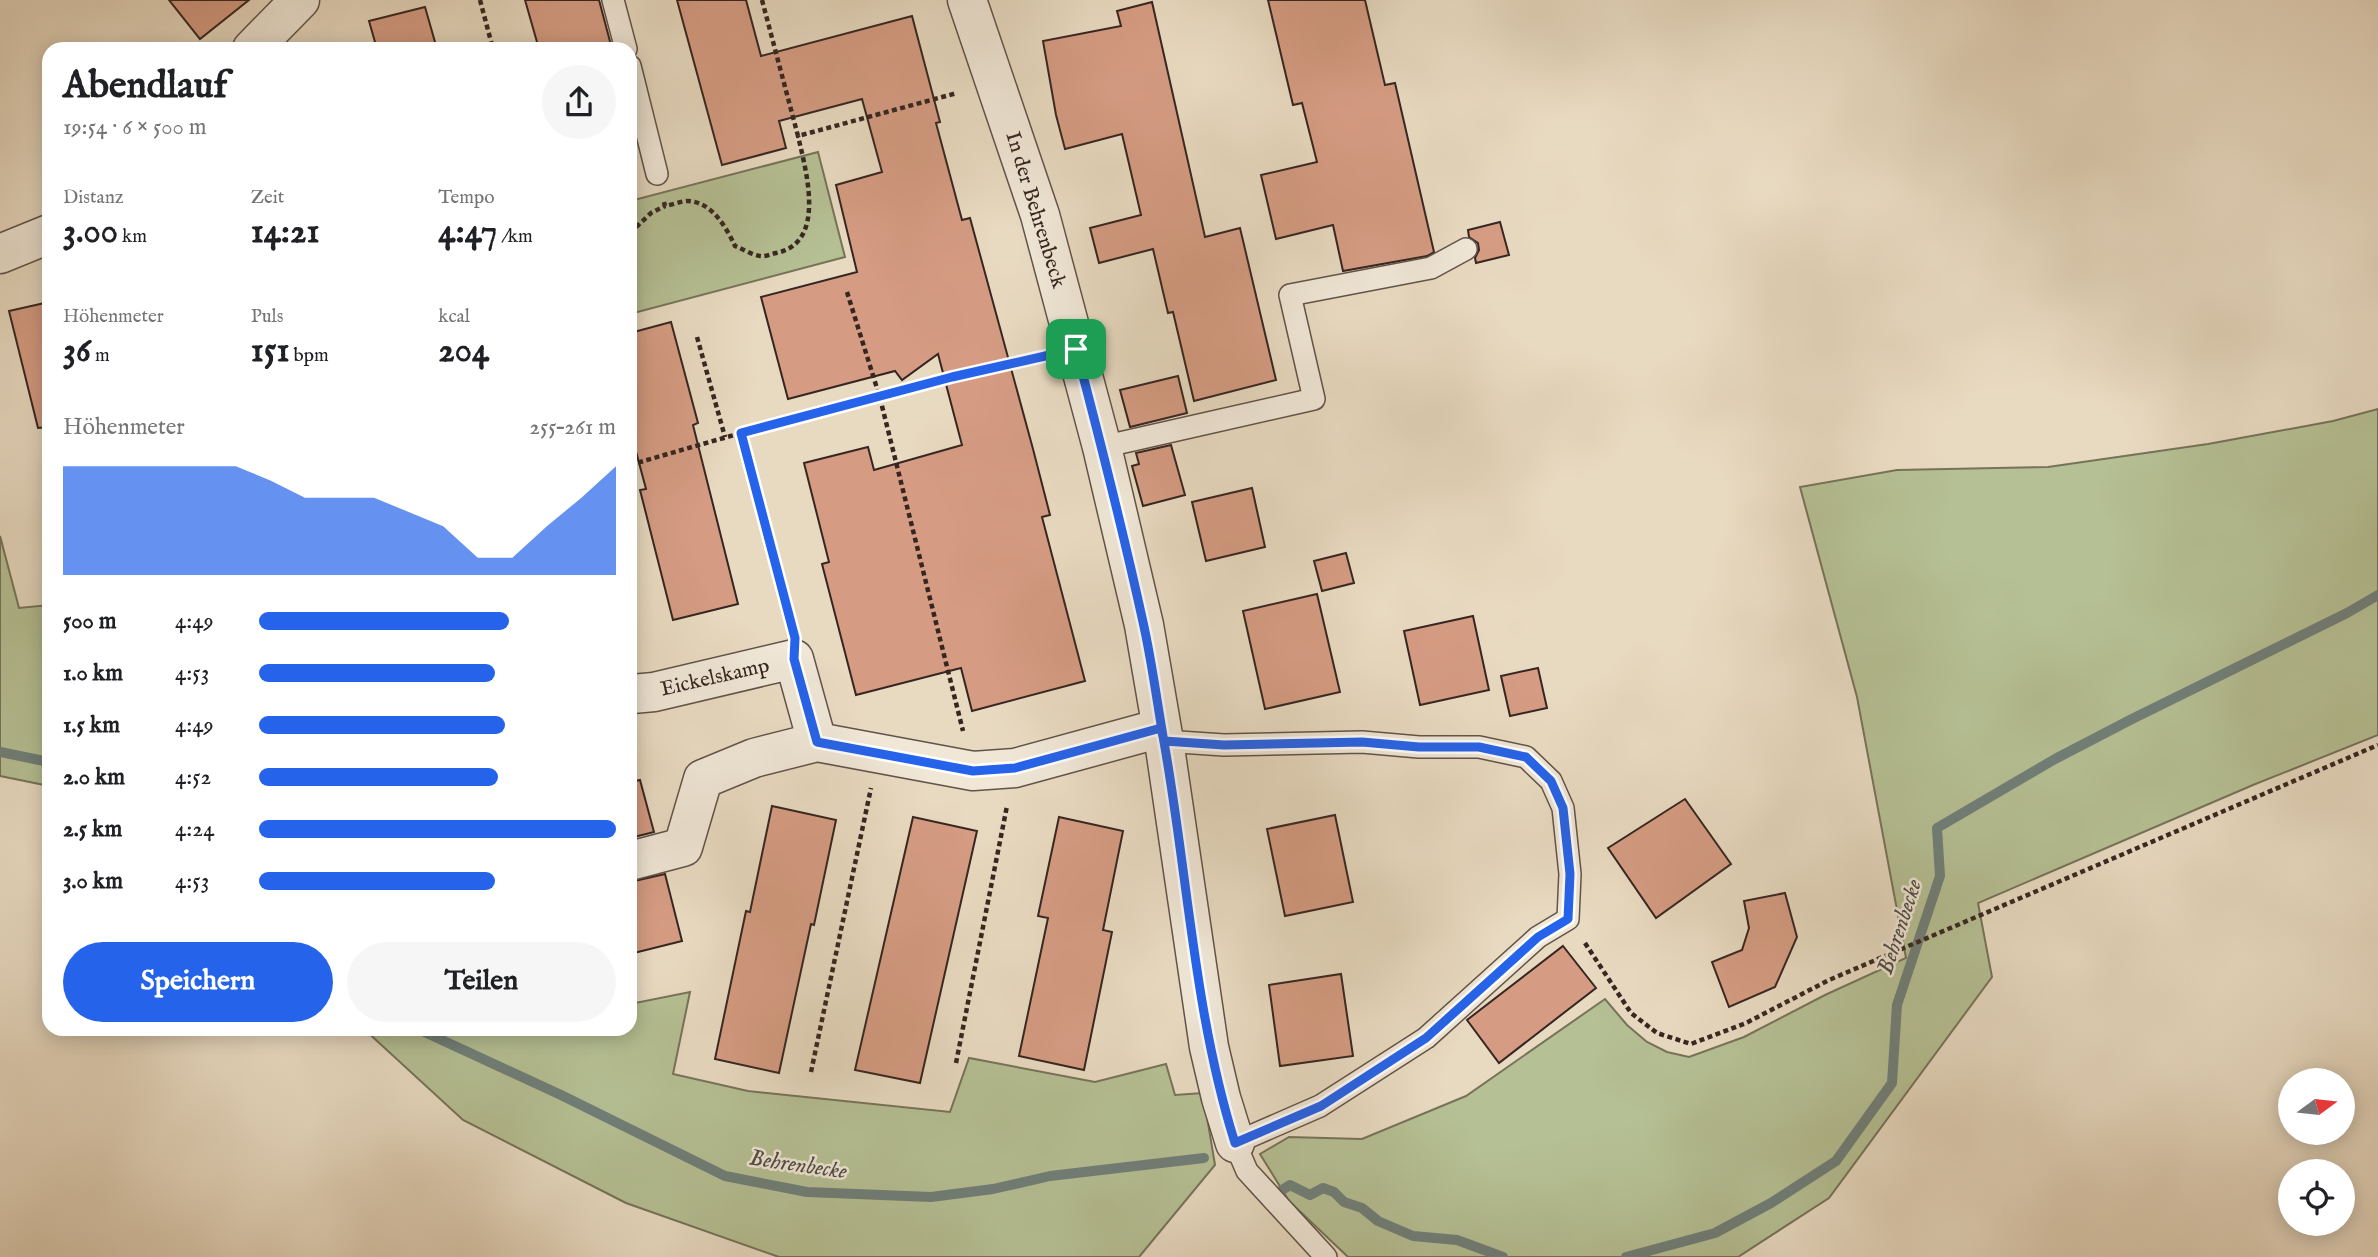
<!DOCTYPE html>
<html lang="de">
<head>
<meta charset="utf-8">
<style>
	body { margin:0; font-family:"IM FELL English",serif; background:#f6f6f6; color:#202124; height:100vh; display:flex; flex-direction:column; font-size:26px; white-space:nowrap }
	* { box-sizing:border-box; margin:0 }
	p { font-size:23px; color:#757577 }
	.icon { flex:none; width:38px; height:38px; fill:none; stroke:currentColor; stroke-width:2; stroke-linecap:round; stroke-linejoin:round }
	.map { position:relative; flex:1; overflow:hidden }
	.sheet { position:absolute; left:42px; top:42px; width:595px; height:994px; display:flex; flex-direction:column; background:#fff; border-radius:21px; box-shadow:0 4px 18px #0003 }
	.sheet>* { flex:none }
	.needle { width:46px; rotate:75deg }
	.fabs { position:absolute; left:2278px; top:1068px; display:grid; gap:14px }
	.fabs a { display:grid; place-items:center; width:77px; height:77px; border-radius:50%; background:#fff; box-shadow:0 4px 18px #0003; font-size:35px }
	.pin { position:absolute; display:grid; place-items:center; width:60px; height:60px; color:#fff; margin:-30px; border-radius:14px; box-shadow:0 4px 10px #0006 }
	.round { display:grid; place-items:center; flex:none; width:74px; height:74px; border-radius:37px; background:#f6f6f6 }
	.overview { display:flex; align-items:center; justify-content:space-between; height:119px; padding:0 21px }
	h1 { font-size:38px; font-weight:800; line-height:52px }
	.figures { display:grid; grid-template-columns:repeat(3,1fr); gap:10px; height:119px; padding:7px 21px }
	.figures div { display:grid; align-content:center }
	.figures b { font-size:35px; font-weight:800 }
	.figures small { font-size:19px; font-weight:400 }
	.figures p { font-size:19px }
	.chart { height:196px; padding:14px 21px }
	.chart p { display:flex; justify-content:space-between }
	.chart svg { width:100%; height:126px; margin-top:7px; fill:#2563eb; opacity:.7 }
	.cta { display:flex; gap:14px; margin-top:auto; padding:14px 21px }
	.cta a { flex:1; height:80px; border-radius:42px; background:#2563eb; color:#fff; font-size:28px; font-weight:800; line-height:80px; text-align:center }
	.cta a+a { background:#f6f6f6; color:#202124 }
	ul { padding:0 21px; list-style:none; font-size:23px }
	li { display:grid; grid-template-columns:112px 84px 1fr; align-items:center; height:52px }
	li i { height:18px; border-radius:9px; background:#2563eb }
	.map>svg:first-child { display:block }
	.green { fill:#b5c094; stroke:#76735a; stroke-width:2 }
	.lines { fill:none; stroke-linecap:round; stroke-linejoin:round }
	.stream { stroke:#707f79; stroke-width:10 }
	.building { fill:#d59c83; stroke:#362621; stroke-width:2 }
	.lane-casing { stroke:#625349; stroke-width:24 }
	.street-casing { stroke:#625349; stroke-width:41 }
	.path { stroke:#362621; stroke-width:4.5; stroke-dasharray:5 3.5; stroke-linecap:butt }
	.lane { stroke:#f0e7d7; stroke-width:21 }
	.street { stroke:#f0e7d7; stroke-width:38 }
	.route-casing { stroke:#fff; stroke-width:14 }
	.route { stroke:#2563eb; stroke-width:9 }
	.labels { text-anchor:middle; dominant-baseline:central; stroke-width:5; stroke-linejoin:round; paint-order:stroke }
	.street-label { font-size:21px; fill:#362621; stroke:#f0e7d7 }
	.water-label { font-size:23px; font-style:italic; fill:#4e4b46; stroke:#f0e7d7 }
</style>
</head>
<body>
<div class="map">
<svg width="2378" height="1257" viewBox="0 0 2378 1257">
	<rect width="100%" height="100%" fill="#e8dac1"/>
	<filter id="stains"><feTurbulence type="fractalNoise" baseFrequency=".00286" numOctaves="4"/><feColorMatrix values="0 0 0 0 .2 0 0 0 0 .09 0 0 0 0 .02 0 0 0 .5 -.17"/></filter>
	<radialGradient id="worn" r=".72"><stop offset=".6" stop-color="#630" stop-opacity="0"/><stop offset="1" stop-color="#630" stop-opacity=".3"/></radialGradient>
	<!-- green -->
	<g class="green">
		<path d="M818,152L845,257L630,314V201Z"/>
		<path d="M2378,409V735L2253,785L1978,903L1992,977L1829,1198L1738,1257H1348L1289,1201L1260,1154L1289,1137L1362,1139L1466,1096L1605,999L1627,1025L1647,1042L1667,1052L1689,1057L1744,1037L1825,995L1906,958L1857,697L1800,487L1897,470L2048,467L2208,444L2333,421Z"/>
		<path d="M0,536L19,608L49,605V786L0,776Z"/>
		<path d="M690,992L673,1074L748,1091L950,1112L969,1058L1095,1082L1166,1064L1175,1095L1203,1093L1215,1165L1139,1257H779L626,1203L463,1120L364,1029H630V1004Z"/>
	</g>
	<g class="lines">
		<!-- stream -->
		<g class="stream">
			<path d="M0,752L49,762"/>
			<path d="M418,1029L561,1095L725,1176L807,1192L931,1197L993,1189L1050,1176L1204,1158"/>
			<path d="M1279,1192L1290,1185L1310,1195L1323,1188L1334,1192L1344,1202L1362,1208L1378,1221L1413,1236L1457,1240L1503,1257"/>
			<path d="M1626,1257L1715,1233L1771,1203L1836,1161L1892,1083L1897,1005L1940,876L1937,828L2055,759L2132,719L2347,613L2378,595"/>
		</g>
	</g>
	<!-- building -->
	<g class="building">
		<path d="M169,0H249L200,39Z"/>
		<path d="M525,0H599L612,49H539Z"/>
		<path d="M677,0H746L761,56L912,16L940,122L936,123L962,220L970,218L1033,449L1050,515L1042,517L1085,681L972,711L961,668L856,695L822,564L829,562L804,463L868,447L874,470L962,445L938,354L902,380L895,371L788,399L761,297L857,272L836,185L882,172L862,99L779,121L786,148L722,165Z"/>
		<path d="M1268,0H1365L1385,85L1395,83L1434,252L1427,256L1343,271L1333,225L1276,239L1261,175L1317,162L1302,103L1293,105Z"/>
		<path d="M1152,2L1205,237L1240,228L1276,380L1194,401L1173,312L1168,313L1153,249L1099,263L1090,228L1141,215L1122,134L1065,149L1056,115L1043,41L1121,26L1117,11Z"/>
		<path d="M425,7L437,49H377L369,21Z"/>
		<path d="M1500,222L1509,255L1476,263L1475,258L1479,250L1478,243L1469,237L1468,230Z"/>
		<path d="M49,302V427L38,428L9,311Z"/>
		<path d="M671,322L698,423L693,425L738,604L673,620L640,490L646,489L630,429V333Z"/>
		<path d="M1178,376L1187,413L1130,427L1120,390Z"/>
		<path d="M1171,445L1185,495L1143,506L1132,466L1139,464L1136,453Z"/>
		<path d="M1252,488L1265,547L1206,561L1192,502Z"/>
		<path d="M1346,553L1354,583L1322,591L1314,561Z"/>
		<path d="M1317,594L1340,692L1265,709L1243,611Z"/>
		<path d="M1473,616L1489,690L1420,705L1404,631Z"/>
		<path d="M1538,668L1547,708L1510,716L1501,676Z"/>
		<path d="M640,780L654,832L630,838V782Z"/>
		<path d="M1685,799L1731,864L1656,918L1608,848Z"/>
		<path d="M772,806L836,820L814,925L811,924L779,1073L715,1059L746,911L750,912Z"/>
		<path d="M1335,815L1353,902L1285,916L1267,829Z"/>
		<path d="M913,817L977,831L920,1083L855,1070Z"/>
		<path d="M1059,817L1123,831L1103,930L1112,932L1084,1070L1019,1056L1048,918L1038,916Z"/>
		<path d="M665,874L682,941L630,954V882Z"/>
		<path d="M1785,893L1797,937L1775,987L1729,1007L1712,962L1742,950L1749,928L1744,901Z"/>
		<path d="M1563,946L1596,988L1499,1063L1467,1020Z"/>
		<path d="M1341,974L1353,1056L1280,1066L1269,985Z"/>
	</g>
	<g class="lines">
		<!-- lane casing -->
		<g class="lane-casing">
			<g id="lane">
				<path d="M613,0L626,49"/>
				<path d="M630,66L657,174"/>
				<path d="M1102,447L1314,399L1290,295L1431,268L1466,249"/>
				<path d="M1164,741L1224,745L1362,742L1419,747H1479L1526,757L1551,781L1563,808L1570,874L1568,919L1538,937L1426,1038L1320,1106L1235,1143L1247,1171L1326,1257"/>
			</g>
		</g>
		<!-- street casing -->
		<g class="street-casing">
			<g id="street">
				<path d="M967,0L1040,215L1102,447L1144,625L1164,741L1209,1047L1221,1098L1235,1143"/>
				<path d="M252,49L300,0"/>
				<path d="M0,254L49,234"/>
				<path d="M632,694L654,692L794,659L817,742"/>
				<path d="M630,861L683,847L703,779L754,758L817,742L973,771L1015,768L1161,728"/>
			</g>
		</g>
		<!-- path -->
		<g class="path">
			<path d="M480,0L493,49"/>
			<path d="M762,0L798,136L957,93"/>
			<path d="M664,202L665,206C672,205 681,201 688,201C712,202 726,227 735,246C743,249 752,255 760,256C765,257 771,254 776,253C827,243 806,171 798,136"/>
			<path d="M630,233L651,213L665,206"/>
			<path d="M847,292L880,398L963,731"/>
			<path d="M697,337L725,437"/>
			<path d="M741,433L791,622"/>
			<path d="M630,465C766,425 903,388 1041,357"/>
			<path d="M1585,943L1631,1013L1657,1033L1691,1044L1746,1023L1829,980L2378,745"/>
			<path d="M956,1063L1007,806"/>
			<path d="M811,1072L871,788"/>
		</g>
		<!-- lane -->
		<use href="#lane" class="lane"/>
		<!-- street -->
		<use href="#street" class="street"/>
	</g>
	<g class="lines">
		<!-- route casing -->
		<g class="route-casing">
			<path id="route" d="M1076,349L952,377L741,433L795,638L794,659L817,742L973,771L1015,768L1161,728L1164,741L1224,745L1362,742L1419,747H1479L1526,757L1551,781L1563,808L1570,874L1568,919L1538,937L1426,1038L1321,1106L1235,1143C1194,1013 1188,876 1164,742C1157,702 1152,662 1143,622C1123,531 1100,440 1076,349"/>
		</g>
		<!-- route -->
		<use href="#route" class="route"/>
	</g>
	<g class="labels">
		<!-- street labels -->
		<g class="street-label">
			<text transform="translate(1035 210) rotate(73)">In der Behrenbeck</text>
			<text transform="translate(715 678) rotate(-13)">Eickelskamp</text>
		</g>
		<!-- water labels -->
		<g class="water-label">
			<text transform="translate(1900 927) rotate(-72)">Behrenbecke</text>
			<text transform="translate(798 1165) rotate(8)">Behrenbecke</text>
		</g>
	</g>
	<rect width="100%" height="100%" filter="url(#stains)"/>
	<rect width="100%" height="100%" fill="url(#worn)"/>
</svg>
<div class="fabs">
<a><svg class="needle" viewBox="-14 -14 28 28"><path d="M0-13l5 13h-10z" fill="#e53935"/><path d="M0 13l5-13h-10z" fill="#757577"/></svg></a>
<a><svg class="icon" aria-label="locate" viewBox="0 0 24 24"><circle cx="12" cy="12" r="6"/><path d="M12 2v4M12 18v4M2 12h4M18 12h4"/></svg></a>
</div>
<div class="pin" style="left:1076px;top:349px;background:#1e9e55"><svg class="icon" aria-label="arrive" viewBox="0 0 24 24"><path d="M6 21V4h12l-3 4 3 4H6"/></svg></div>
<section class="sheet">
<div class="overview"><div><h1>Abendlauf</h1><p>19:54 · 6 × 500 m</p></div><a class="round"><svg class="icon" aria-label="share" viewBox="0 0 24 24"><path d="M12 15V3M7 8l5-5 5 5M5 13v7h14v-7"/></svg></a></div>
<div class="figures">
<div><p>Distanz</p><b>3.00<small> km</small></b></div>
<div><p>Zeit</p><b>14:21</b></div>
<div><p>Tempo</p><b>4:47<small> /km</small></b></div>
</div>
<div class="figures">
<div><p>Höhenmeter</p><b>36<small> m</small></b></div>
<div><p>Puls</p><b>151<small> bpm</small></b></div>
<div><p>kcal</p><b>204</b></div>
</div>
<div class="chart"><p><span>Höhenmeter</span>255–261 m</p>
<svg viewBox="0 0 160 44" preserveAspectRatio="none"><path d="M0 44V6L10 6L20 6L30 6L40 6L50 6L60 11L70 17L80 17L90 17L100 22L110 27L120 38L130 38L140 27L150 17L160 6V44z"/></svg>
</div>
<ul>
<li><b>500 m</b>4:49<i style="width:70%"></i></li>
<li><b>1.0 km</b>4:53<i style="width:66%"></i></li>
<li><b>1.5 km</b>4:49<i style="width:69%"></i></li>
<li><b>2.0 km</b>4:52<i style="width:67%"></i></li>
<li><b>2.5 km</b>4:24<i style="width:100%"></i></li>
<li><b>3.0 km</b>4:53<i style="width:66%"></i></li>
</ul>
<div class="cta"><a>Speichern</a><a>Teilen</a></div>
</section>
</div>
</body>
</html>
